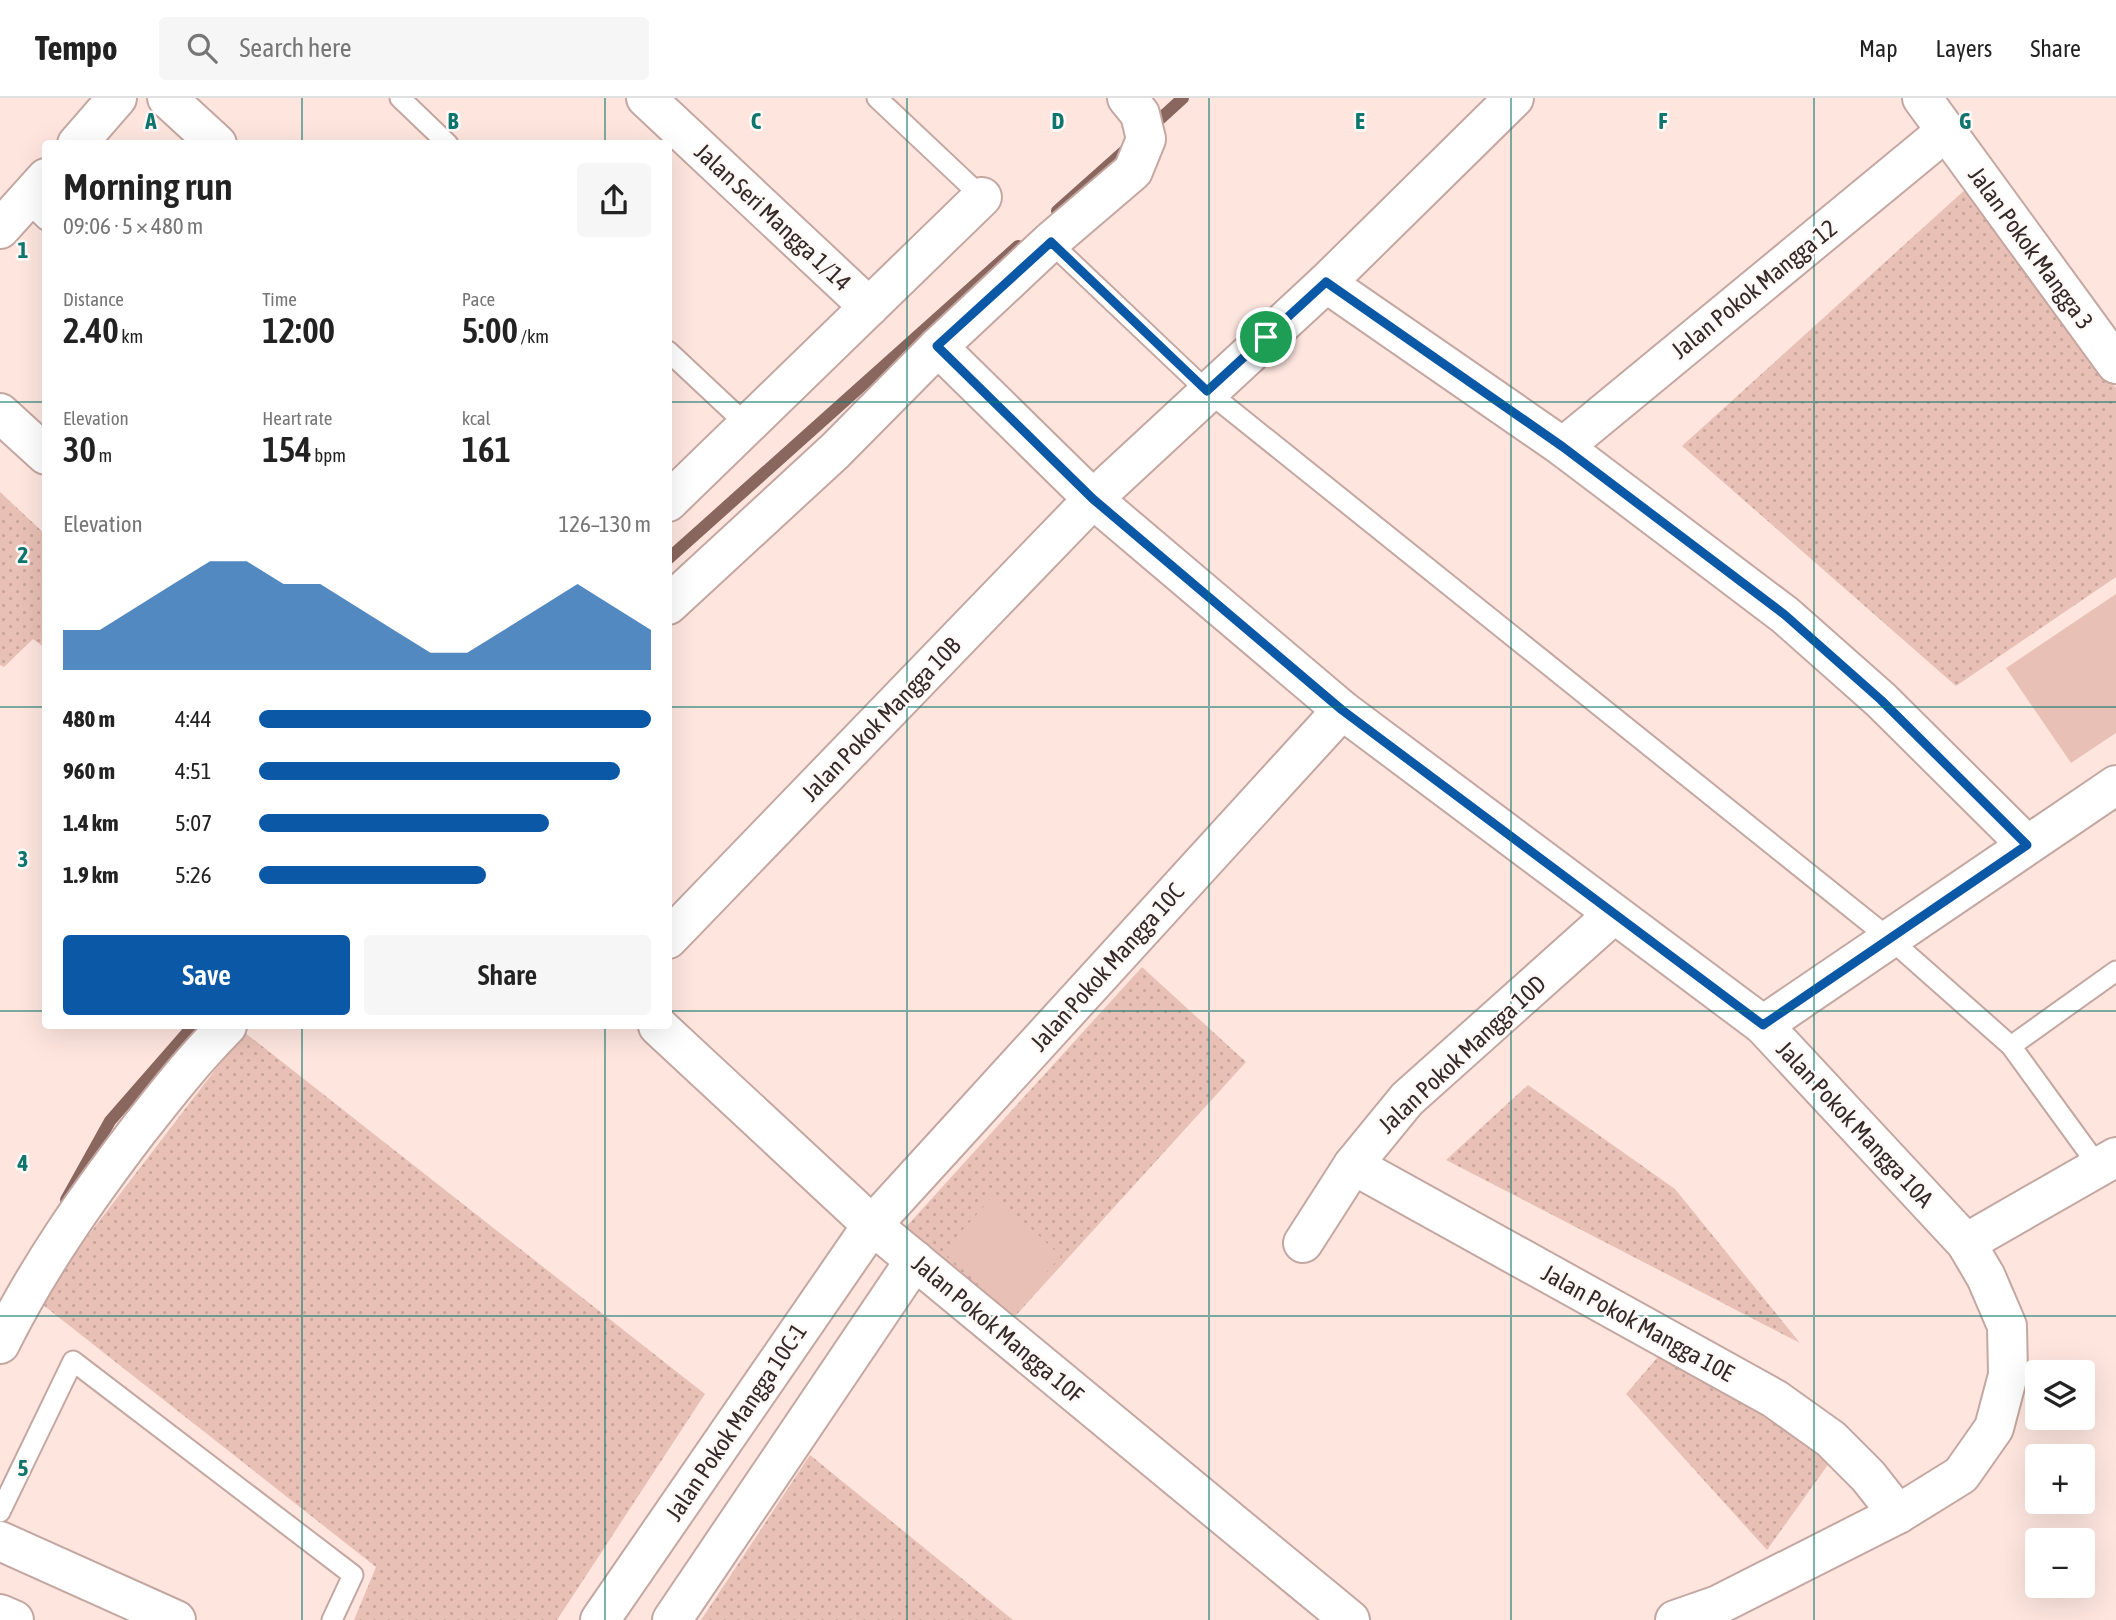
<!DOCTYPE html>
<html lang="en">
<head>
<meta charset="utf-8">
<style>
	body { margin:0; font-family:"Asap Condensed",sans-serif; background:#f6f6f6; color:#222; height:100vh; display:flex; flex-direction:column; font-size:26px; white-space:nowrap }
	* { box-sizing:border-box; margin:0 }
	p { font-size:23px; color:#767676 }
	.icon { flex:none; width:38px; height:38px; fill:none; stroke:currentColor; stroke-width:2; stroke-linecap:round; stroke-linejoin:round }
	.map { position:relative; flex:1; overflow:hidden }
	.side { position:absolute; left:42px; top:42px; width:630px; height:889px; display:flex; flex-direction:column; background:#fff; border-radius:7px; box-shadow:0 7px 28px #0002 }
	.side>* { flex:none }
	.fabs { position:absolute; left:2025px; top:1262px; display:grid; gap:14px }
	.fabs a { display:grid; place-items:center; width:70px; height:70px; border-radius:7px; background:#fff; box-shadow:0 7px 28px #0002; font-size:35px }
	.pin { position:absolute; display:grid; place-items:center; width:60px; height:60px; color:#fff; margin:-30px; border:4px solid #fff; border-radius:50%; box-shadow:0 2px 7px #0007 }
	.round { display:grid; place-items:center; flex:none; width:74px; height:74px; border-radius:7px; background:#f6f6f6 }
	.head { display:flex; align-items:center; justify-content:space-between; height:119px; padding:0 21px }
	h1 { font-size:38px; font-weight:600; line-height:52px }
	.stats { display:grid; grid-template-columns:repeat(3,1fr); gap:10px; height:119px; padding:7px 21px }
	.stats div { display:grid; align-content:center }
	.stats b { font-size:35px; font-weight:600 }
	.stats small { font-size:19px; font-weight:400 }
	.stats p { font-size:19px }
	.chart { height:196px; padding:14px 21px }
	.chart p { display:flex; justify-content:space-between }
	.chart svg { width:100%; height:126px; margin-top:7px; fill:#0b58a7; opacity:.7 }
	.button { display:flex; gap:14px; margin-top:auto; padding:14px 21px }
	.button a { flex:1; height:80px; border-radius:7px; background:#0b58a7; color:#fff; font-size:28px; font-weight:600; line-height:80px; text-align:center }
	.button a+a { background:#f6f6f6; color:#222 }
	ul { padding:0 21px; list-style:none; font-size:23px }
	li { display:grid; grid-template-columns:112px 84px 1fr; align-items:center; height:52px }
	li i { height:18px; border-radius:9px; background:#0b58a7 }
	header { display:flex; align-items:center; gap:42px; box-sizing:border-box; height:98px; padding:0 35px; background:#fff; border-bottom:2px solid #e0e0e0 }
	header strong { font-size:33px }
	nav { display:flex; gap:38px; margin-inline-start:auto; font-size:24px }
	.search { width:490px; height:63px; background:#f6f6f6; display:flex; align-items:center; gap:18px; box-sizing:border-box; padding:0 24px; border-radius:7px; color:#767676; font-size:26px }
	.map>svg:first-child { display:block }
	.grass { fill:url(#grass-dots) }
	.pitch { fill:#e9c0b5 }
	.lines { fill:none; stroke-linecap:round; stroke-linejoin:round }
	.stream { stroke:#89675e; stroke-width:12 }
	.service-casing { stroke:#c4a7a0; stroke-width:23 }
	.minor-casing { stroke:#c4a7a0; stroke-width:42 }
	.service { stroke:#fff; stroke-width:19 }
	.minor { stroke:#fff; stroke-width:38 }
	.route-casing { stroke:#fff; stroke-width:14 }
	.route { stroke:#0b58a7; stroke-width:9 }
	.grid { fill:none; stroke:#0f766e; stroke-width:2; stroke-opacity:0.55 }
	.labels { text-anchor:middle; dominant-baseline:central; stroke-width:5; stroke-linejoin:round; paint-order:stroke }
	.street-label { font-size:24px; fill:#342926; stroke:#fef8f6 }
	.grid-label { font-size:23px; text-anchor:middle; font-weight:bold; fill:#0f766e; stroke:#fef8f6; stroke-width:5; stroke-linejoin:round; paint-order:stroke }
</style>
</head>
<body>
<header>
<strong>Tempo</strong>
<div class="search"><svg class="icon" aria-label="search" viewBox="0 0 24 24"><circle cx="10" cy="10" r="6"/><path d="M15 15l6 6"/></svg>Search here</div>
<nav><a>Map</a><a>Layers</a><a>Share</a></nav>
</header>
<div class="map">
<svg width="2116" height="1522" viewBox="0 0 2116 1522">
	<defs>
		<pattern id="grass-dots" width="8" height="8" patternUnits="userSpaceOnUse" patternTransform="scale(1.75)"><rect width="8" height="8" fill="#e9c0b5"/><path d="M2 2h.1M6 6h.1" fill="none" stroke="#c8a59c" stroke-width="1.8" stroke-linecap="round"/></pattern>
	</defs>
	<rect width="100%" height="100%" fill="#fee6df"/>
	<!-- grass -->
	<g class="grass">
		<path d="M1968,89L2116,290V479L1956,588L1682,348Z"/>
		<path d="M0,394L46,437L45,550L33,541L4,569L0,567Z"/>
		<path d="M1142,869L1246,964L1009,1225L905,1130Z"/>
		<path d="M244,934L705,1296L557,1522H354L376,1469L38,1203Z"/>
		<path d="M1528,987L1675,1091L1800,1245L1446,1062Z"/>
		<path d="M1663,1253L1767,1294L1832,1361L1767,1452L1626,1296Z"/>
		<path d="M810,1357L1013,1522H701Z"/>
	</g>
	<!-- pitch -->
	<g class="pitch">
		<path d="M2116,496V635L2071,665L2006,570Z"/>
		<path d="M994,1097L1061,1158L1011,1214L943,1154Z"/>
	</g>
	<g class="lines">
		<!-- stream -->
		<g class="stream">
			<path d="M1149,31L1183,0"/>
			<path d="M1057,113L1130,48"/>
			<path d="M668,461L1018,148"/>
			<path d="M66,1102L110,1023L193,928"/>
		</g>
		<!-- service casing -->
		<g class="service-casing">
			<g id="service">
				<path d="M400,0L448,46"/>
				<path d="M877,0L982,99"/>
				<path d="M26,103L46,122"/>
				<path d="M1050,144L1207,293L1890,841L2011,948L2099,1069"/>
				<path d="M668,253L747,327"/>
				<path d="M2011,948L2116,873"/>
				<path d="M0,1414L73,1263L353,1477L332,1522"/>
			</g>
		</g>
		<!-- minor casing -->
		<g class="minor-casing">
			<g id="minor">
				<path d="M167,0L217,46"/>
				<path d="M646,0L869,209"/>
				<path d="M1922,0L2116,266"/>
				<path d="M77,46L117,0"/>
				<path d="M0,131L46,80"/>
				<path d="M1326,185L1563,349L1785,517L1881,602L2027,747"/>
				<path d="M938,249L1093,401L1342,612L1763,927L1966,1145L1986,1179L2007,1228L2008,1277L1994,1330L1961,1377L1898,1416L1718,1507L1675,1522"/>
				<path d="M0,315L46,357"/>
				<path d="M1563,349L1945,34"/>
				<path d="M668,404L982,99"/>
				<path d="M668,507L835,353L938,249L1050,144L1133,73L1146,41L1140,16L1127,0"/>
				<path d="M668,841L1093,401L1326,185L1514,0"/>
				<path d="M1763,927L2116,687"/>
				<path d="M658,928L872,1127L1350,1522"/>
				<path d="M1353,1067L1775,1301L1831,1341L1868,1378L1898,1416"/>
				<path d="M1303,1145L1353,1067L1407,1001L1614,816"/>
				<path d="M1966,1145L2116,1059"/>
				<path d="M0,1246C37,1171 86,1101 137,1034C166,997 194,961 227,928"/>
				<path d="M0,1443L176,1522"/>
				<path d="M0,1516L14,1522"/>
				<path d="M600,1522L872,1127L1342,612"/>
				<path d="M672,1522L915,1162"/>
			</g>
		</g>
		<!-- service -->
		<use href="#service" class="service"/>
		<!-- minor -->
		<use href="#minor" class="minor"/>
	</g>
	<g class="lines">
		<!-- route casing -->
		<g class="route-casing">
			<path id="route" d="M1051,144L1207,293L1326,184L1563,349L1785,517L1881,602L2027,747L1763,927L1342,612L1093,401L937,248Z"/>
		</g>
		<!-- route -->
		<use href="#route" class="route"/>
	</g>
	<!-- grid -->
	<path class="grid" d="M302,0V46M605,0V46M907,0V1522M1209,0V1522M1511,0V1522M1814,0V1522M0,304H46M668,304H2116M0,609H46M668,609H2116M0,913H46M668,913H2116M302,928V1522M605,928V1522M0,1218H2116"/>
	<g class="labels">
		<!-- street labels -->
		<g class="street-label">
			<text transform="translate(773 119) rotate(43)">Jalan Seri Mangga 1/14</text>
			<text transform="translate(2031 150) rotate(54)">Jalan Pokok Mangga 3</text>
			<text transform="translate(1754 191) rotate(-39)">Jalan Pokok Mangga 12</text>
			<text transform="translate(881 621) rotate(-46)">Jalan Pokok Mangga 10B</text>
			<text transform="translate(1107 869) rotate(-48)">Jalan Pokok Mangga 10C</text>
			<text transform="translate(1462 956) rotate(-43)">Jalan Pokok Mangga 10D</text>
			<text transform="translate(1855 1026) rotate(47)">Jalan Pokok Mangga 10A</text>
			<text transform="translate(1638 1225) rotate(29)">Jalan Pokok Mangga 10E</text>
			<text transform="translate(998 1231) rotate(40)">Jalan Pokok Mangga 10F</text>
			<text transform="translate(736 1324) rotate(-56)">Jalan Pokok Mangga 10C-1</text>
		</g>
	</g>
	<g class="grid-label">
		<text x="151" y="31">A</text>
		<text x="453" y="31">B</text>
		<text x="756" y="31">C</text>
		<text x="1058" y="31">D</text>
		<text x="1360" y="31">E</text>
		<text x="1663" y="31">F</text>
		<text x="1965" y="31">G</text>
		<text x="23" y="160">1</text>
		<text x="23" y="465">2</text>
		<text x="23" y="769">3</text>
		<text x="23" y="1073">4</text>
		<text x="23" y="1378">5</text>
	</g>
</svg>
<div class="fabs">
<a><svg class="icon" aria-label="layers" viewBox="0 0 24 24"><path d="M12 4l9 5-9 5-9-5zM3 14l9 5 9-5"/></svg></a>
<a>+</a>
<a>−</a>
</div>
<div class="pin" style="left:1266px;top:239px;background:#1e9e55"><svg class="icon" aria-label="arrive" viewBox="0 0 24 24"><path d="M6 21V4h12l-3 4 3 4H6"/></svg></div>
<section class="side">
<div class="head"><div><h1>Morning run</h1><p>09:06 · 5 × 480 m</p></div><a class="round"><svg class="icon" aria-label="share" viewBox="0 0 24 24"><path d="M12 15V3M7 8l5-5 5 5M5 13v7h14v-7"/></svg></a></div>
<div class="stats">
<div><p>Distance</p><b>2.40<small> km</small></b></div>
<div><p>Time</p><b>12:00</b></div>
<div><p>Pace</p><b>5:00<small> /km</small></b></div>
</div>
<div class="stats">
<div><p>Elevation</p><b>30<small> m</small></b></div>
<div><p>Heart rate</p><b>154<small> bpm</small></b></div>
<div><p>kcal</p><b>161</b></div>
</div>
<div class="chart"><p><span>Elevation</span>126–130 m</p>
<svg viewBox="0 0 160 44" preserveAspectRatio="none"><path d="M0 44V30L10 30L20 22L30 14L40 6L50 6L60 14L70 14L80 22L90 30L100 38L110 38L120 30L130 22L140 14L150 22L160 30V44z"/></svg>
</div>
<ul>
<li><b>480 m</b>4:44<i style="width:100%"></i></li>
<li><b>960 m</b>4:51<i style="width:92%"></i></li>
<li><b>1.4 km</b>5:07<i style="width:74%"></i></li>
<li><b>1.9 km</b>5:26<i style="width:58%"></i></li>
</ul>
<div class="button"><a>Save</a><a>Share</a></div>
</section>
</div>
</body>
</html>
